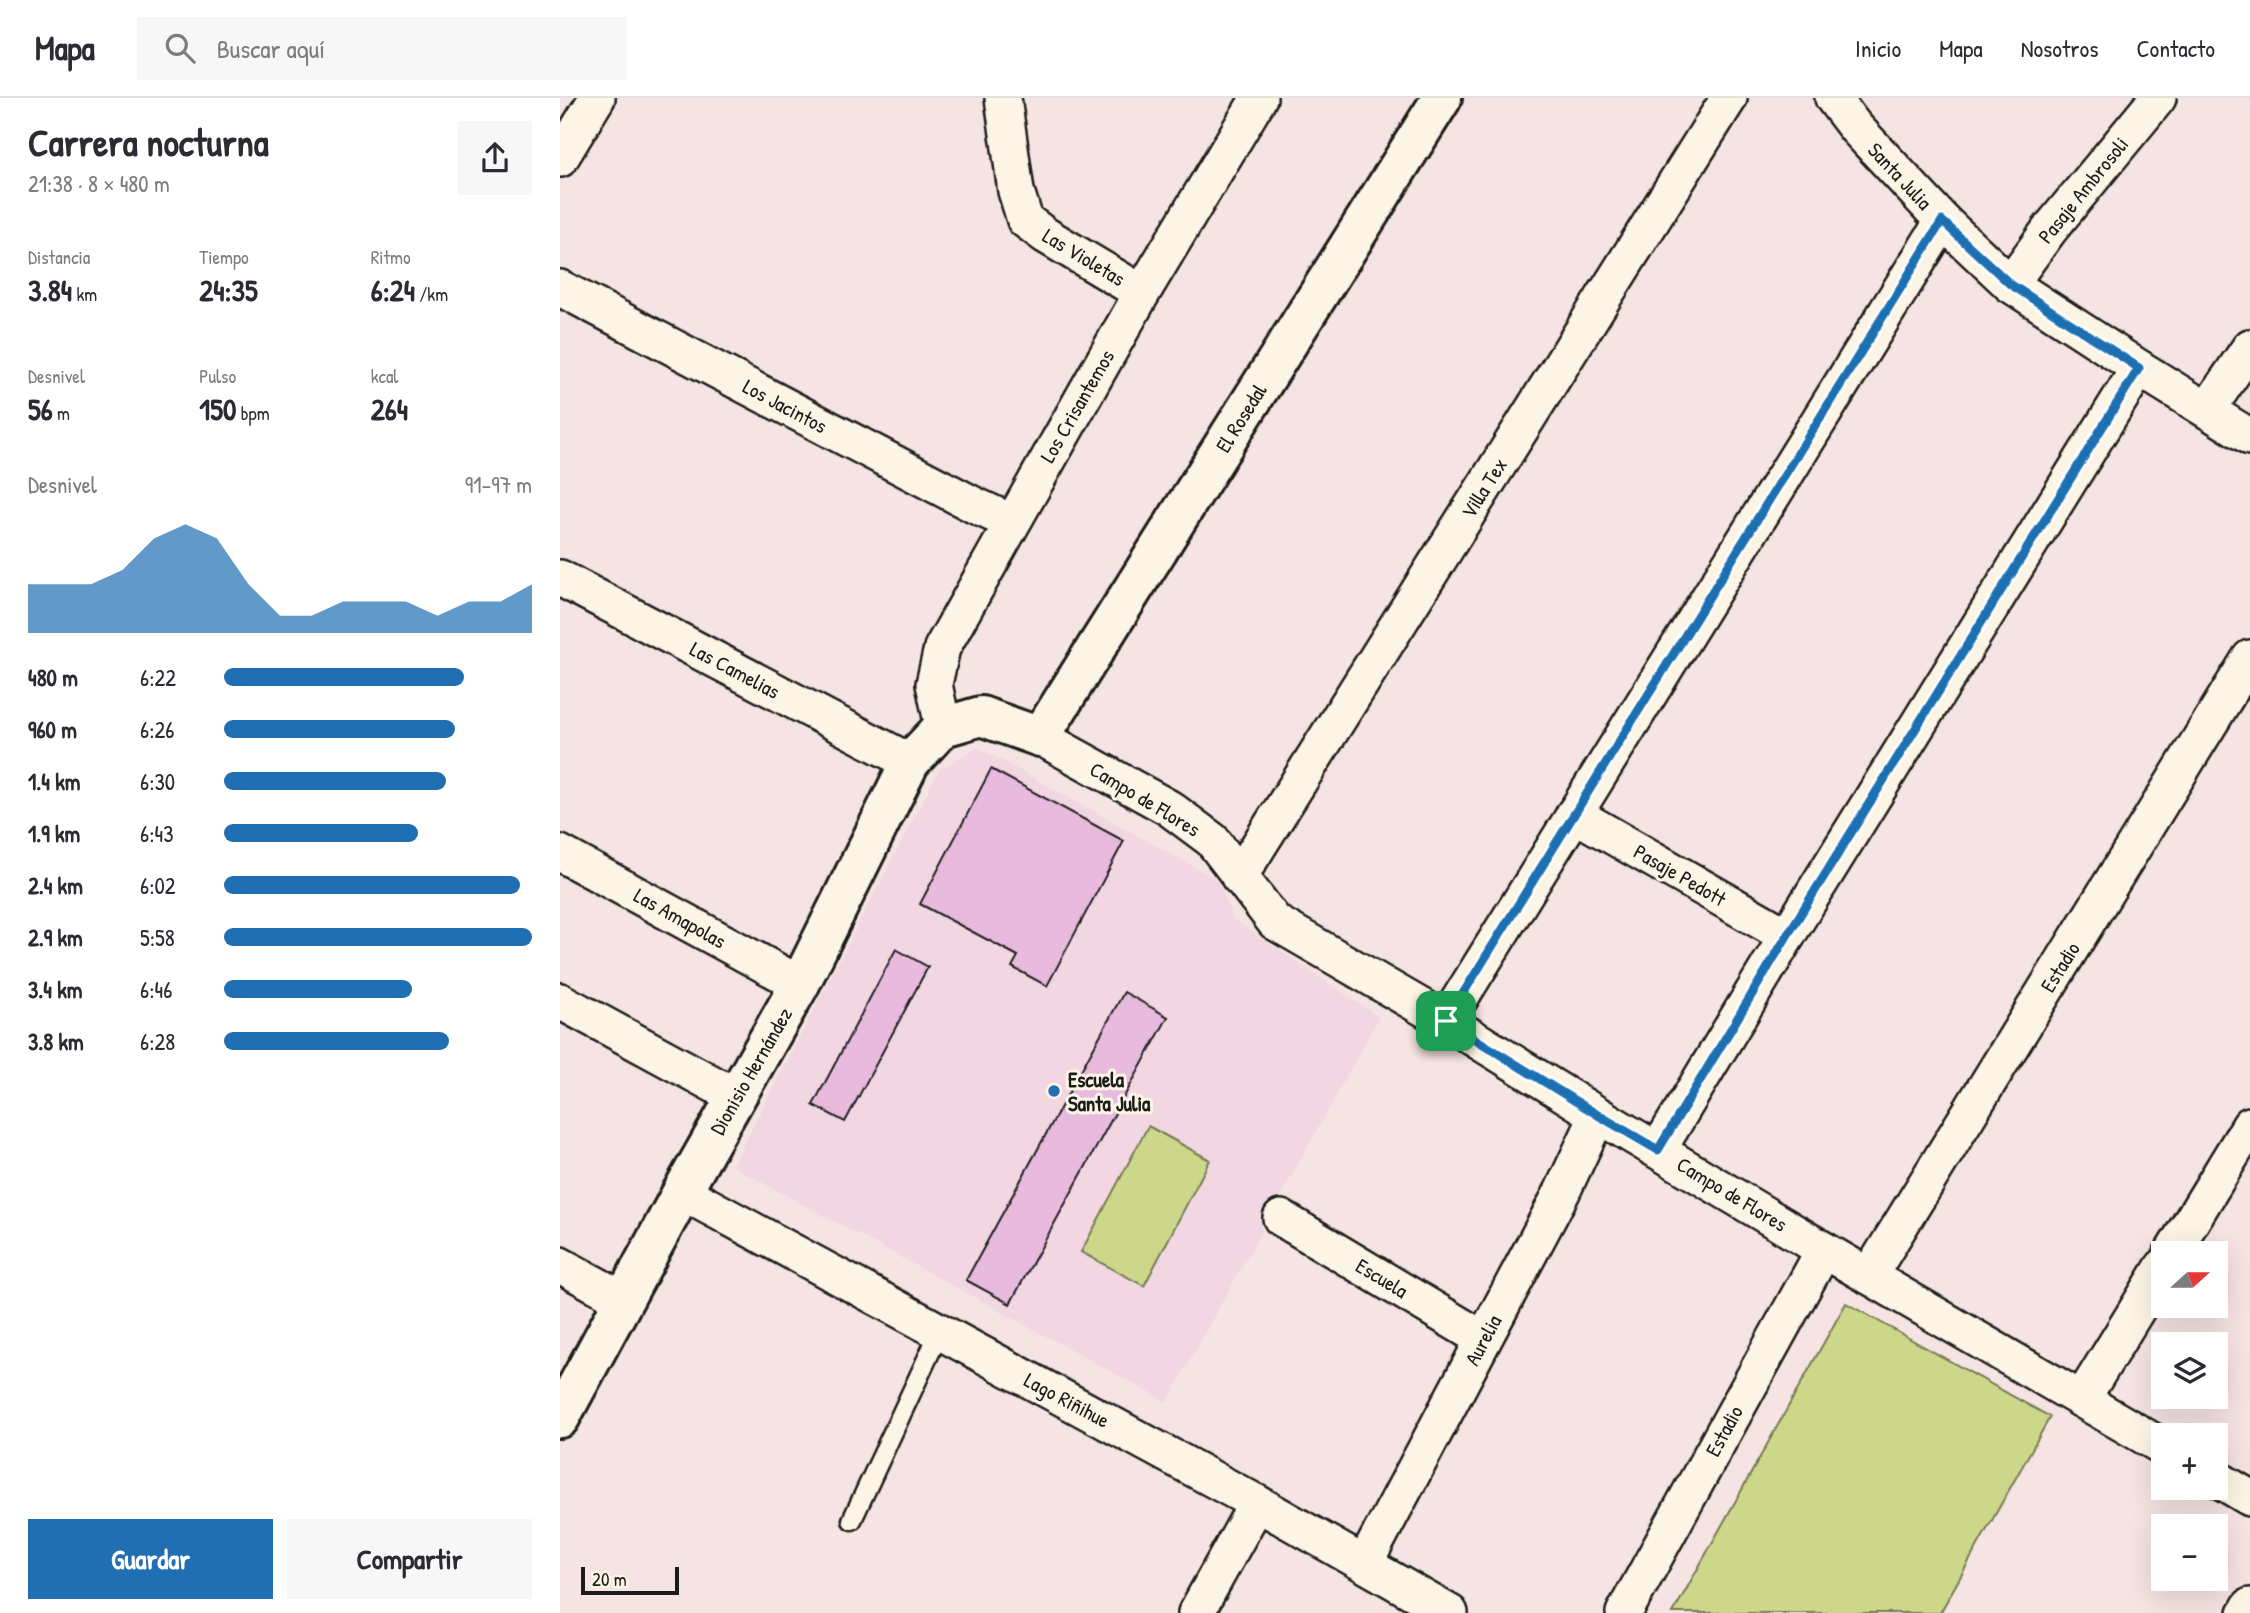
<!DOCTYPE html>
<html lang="es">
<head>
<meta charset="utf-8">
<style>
	body { margin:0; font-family:"Patrick Hand",sans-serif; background:#f7f7f7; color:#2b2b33; height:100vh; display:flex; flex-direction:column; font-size:26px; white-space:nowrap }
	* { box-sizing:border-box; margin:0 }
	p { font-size:23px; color:#7c7c81 }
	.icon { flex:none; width:38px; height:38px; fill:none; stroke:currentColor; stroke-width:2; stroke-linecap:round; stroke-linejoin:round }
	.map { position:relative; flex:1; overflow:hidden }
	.sheet { display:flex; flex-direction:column; background:#fff; width:560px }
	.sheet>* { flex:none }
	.needle { width:46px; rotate:69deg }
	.controls { position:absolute; left:1591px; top:1143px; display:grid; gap:14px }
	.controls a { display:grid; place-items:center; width:77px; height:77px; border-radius:0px; background:#fff; box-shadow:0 7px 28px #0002; font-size:35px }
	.scale { position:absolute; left:21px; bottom:18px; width:98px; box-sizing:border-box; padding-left:7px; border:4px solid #1c1c1c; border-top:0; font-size:19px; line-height:24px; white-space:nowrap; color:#1c1c1c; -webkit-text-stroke:5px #fcf5e5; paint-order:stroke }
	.pin { position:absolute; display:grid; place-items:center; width:60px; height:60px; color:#fff; margin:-30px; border-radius:14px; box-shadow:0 4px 10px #0006 }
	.round { display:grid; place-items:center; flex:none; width:74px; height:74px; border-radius:0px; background:#f7f7f7 }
	.summary { display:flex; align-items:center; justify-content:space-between; height:119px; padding:0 28px }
	h1 { font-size:38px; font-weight:700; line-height:52px }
	.figures { display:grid; grid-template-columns:repeat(3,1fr); gap:10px; height:119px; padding:7px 28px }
	.figures div { display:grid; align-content:center }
	.figures b { font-size:30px; font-weight:700 }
	.figures small { font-size:19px; font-weight:400 }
	.figures p { font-size:19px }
	.chart { height:196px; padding:14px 28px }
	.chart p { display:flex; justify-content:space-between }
	.chart svg { width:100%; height:126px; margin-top:7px; fill:#1f6fb2; opacity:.7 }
	.primary-button { display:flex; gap:14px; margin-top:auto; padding:14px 28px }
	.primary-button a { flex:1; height:80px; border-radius:0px; background:#1f6fb2; color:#fff; font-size:28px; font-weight:700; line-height:80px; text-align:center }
	.primary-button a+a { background:#f7f7f7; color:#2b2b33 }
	ul { padding:0 28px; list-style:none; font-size:23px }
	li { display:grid; grid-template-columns:112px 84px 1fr; align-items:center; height:52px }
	li i { height:18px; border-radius:9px; background:#1f6fb2 }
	header { display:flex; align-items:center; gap:42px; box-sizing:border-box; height:98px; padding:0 35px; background:#fff; border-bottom:2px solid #e1e1e2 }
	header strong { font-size:33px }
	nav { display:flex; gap:38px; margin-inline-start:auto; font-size:24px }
	.search { width:490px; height:63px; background:#f7f7f7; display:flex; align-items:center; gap:18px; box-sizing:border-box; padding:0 24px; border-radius:0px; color:#7c7c81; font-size:26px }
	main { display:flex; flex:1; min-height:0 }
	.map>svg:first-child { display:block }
	.built { fill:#f2d7e2 }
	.green { fill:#ccd78a; stroke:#747a53; stroke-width:2 }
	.building { fill:#e7bade; stroke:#1c1c1c; stroke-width:2 }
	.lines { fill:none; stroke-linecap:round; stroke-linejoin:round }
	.lane-casing { stroke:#1c1c1c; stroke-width:23 }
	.street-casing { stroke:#1c1c1c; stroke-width:40 }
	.secondary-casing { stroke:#1c1c1c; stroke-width:44 }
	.lane { stroke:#fcf5e5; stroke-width:18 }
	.street { stroke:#fcf5e5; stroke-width:35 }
	.secondary { stroke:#fcf5e5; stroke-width:38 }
	.route-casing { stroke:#fff; stroke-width:14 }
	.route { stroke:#1f6fb2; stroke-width:9 }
	.poi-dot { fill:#1f6fb2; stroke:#fcf5e5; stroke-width:2.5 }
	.labels { text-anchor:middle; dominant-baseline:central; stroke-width:6; stroke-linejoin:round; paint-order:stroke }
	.street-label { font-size:21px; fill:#1c1c1c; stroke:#fcf5e5 }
	.poi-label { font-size:21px; font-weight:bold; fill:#1c1c1c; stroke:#fcf5e5; text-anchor:start }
</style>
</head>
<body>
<header>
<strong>Mapa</strong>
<div class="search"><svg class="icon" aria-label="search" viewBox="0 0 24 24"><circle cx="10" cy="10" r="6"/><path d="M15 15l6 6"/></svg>Buscar aquí</div>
<nav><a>Inicio</a><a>Mapa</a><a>Nosotros</a><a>Contacto</a></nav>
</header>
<main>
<section class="sheet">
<div class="summary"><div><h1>Carrera nocturna</h1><p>21:38 · 8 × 480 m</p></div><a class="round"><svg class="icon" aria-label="share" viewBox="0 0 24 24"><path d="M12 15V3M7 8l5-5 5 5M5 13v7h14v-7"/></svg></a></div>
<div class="figures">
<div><p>Distancia</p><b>3.84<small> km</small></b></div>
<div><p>Tiempo</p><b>24:35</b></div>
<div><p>Ritmo</p><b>6:24<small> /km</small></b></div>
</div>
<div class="figures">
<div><p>Desnivel</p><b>56<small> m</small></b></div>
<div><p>Pulso</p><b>150<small> bpm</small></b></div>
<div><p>kcal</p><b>264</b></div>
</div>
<div class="chart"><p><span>Desnivel</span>91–97 m</p>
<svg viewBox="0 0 160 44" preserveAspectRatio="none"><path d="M0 44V27L10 27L20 27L30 22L40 11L50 6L60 11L70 27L80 38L90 38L100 33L110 33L120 33L130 38L140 33L150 33L160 27V44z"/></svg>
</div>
<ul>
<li><b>480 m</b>6:22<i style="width:78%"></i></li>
<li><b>960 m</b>6:26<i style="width:75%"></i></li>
<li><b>1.4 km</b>6:30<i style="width:72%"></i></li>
<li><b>1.9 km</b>6:43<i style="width:63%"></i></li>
<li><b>2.4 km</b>6:02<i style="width:96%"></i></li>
<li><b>2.9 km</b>5:58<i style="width:100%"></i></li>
<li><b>3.4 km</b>6:46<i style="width:61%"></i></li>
<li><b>3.8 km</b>6:28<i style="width:73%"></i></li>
</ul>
<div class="primary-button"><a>Guardar</a><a>Compartir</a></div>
</section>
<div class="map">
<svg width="1690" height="1515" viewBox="0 0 1690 1515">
	<rect width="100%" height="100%" fill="#f6e3e3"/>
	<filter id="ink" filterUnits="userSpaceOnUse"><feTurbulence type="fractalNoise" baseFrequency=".0143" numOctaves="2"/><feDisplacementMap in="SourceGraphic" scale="14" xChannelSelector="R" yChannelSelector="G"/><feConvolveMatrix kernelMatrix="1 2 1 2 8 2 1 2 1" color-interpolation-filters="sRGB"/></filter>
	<g filter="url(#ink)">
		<!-- built -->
		<path class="built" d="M417,649L658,782L673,821L819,919L607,1304L172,1068L379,672Z"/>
		<!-- green -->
		<g class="green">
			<path d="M588,1028L650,1062L584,1188L521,1154Z"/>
			<path d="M1286,1205L1490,1319L1380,1515H1113Z"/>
		</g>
		<!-- building -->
		<g class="building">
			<path d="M431,671L564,743L487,888L452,869L458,858L360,806Z"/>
			<path d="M336,851L368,869L285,1024L253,1007Z"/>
			<path d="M564,894L608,919L450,1206L406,1182Z"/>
		</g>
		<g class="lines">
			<!-- lane casing -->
			<g class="lane-casing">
				<path id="lane" d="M292,1422L380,1233"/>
			</g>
			<!-- street casing -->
			<g class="street-casing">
				<g id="street">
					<path d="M443,0L456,93L465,122L485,137L582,195"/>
					<path d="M1273,0L1295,29L1383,123L1450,186L1579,270L1690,339"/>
					<path d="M0,61L37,0"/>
					<path d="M1450,186L1490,131L1598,0"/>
					<path d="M0,190L414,407L451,424"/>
					<path d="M1648,311L1690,249"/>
					<path d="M0,480L350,664"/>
					<path d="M383,629L374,586L382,550L582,195L699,0"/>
					<path d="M480,639L609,710L652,742L715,824L886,923L1038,1017L1264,1152L1603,1349"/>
					<path d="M1014,716L1227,838"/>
					<path d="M0,755L240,886"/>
					<path d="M679,779L1169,0"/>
					<path d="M0,903L177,999"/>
					<path d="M886,923L1383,123"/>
					<path d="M1098,1052L1227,838L1579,270"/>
					<path d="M122,1094L697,1405L890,1515"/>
					<path d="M721,1120L923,1241"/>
					<path d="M1612,1155L1690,1027"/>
					<path d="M0,1167L64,1202"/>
					<path d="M1309,1178L1690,560"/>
					<path d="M1522,1301L1603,1169"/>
					<path d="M1656,1380L1690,1400"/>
					<path d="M805,1465L1002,1094L1038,1017"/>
					<path d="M636,1515L697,1405"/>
					<path d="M1064,1515L1264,1152"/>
					<path d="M1686,1515L1690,1508"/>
				</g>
			</g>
			<!-- secondary casing -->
			<g class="secondary-casing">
				<path id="secondary" d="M0,1320L122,1094L240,886L350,664L383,629L421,618L480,639L882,0"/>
			</g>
			<!-- lane -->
			<use href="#lane" class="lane"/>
			<!-- street -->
			<use href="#street" class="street"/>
			<!-- secondary -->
			<use href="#secondary" class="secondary"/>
		</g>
	</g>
	<g class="lines" filter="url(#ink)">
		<!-- route casing -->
		<g class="route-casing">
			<path id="route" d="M1382,123L1450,186L1579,270L1227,838L1098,1052L1038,1017L886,923Z"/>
		</g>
		<!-- route -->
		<use href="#route" class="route"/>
	</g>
	<!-- markers -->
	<circle class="poi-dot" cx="494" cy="993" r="7"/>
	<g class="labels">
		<!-- street labels -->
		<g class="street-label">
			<text transform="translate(1340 78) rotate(47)">Santa Julia</text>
			<text transform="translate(1523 92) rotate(-51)">Pasaje Ambrosoli</text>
			<text transform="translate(524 159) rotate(31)">Las Violetas</text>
			<text transform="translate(225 308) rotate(28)">Los Jacintos</text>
			<text transform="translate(517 308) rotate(-60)">Los Crisantemos</text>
			<text transform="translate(681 320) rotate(-58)">El Rosedal</text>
			<text transform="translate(924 390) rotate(-58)">Villa Tex</text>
			<text transform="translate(175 572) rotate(28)">Las Camelias</text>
			<text transform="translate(585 701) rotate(31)">Campo de Flores</text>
			<text transform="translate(1120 777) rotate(30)">Pasaje Pedott</text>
			<text transform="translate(120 820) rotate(29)">Las Amapolas</text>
			<text transform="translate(1500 869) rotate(-58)">Estadio</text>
			<text transform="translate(191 973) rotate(-60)">Dionisio Hernández</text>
			<text transform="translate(1172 1096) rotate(31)">Campo de Flores</text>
			<text transform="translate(822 1180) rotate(31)">Escuela</text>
			<text transform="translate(923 1242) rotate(-62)">Aurelia</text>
			<text transform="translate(507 1302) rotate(28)">Lago Riñihue</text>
			<text transform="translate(1164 1333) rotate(-61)">Estadio</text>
		</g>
		<!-- poi labels -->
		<g class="poi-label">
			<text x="508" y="981">Escuela<tspan x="508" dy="24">Santa Julia</tspan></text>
		</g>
	</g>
</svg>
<div class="controls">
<a><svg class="needle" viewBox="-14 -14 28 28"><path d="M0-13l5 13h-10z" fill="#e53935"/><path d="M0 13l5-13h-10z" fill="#7c7c81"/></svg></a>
<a><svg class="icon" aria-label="layers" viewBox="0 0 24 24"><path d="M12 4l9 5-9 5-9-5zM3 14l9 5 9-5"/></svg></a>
<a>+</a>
<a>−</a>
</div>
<div class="scale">20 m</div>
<div class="pin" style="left:886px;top:923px;background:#1e9e55"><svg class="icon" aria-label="arrive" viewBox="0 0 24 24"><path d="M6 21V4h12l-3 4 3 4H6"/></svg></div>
</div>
</main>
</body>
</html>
